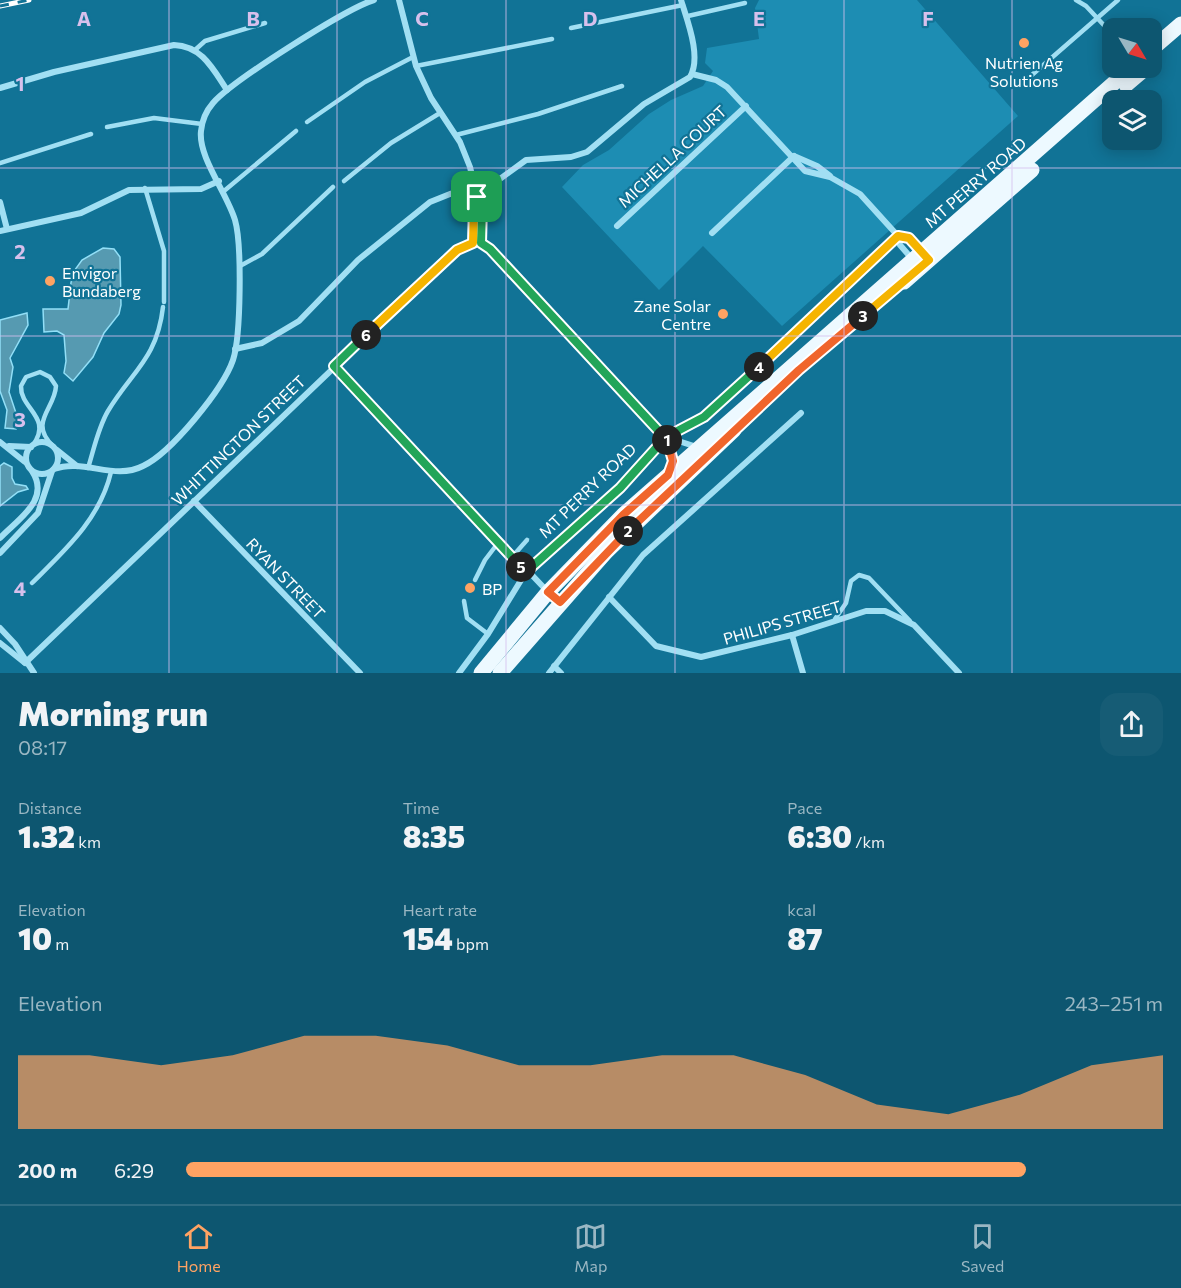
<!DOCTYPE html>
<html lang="en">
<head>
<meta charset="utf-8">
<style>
	body { margin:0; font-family:Commissioner,sans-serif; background:#165c75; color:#f1f3f6; height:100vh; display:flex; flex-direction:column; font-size:22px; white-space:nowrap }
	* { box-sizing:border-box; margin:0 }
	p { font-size:20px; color:#9ab7c3 }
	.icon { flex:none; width:33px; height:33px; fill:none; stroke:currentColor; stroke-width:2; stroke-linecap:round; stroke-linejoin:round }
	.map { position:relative; height:673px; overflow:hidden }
	.sheet { display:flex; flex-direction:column; background:#0d5670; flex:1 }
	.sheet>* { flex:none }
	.needle { width:39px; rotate:128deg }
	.buttons { position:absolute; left:1102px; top:18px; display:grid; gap:12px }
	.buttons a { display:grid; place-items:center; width:60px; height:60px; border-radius:12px; background:#0d5670; box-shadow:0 3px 15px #0003; font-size:30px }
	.pin { position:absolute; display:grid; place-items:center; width:51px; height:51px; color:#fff; margin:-26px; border-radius:12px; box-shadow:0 3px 9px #0006 }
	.km { position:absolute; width:30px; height:30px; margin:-15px; border-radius:50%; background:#222; color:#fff; font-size:16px; line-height:30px; text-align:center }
	.round { display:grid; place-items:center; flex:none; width:63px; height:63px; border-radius:18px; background:#165c75 }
	.overview { display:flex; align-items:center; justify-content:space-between; height:102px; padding:0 18px }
	h1 { font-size:33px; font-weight:800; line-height:45px }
	.figures { display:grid; grid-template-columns:repeat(3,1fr); gap:9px; height:102px; padding:6px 18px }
	.figures div { display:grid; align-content:center }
	.figures b { font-size:30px; font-weight:800 }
	.figures small { font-size:16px; font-weight:400 }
	.figures p { font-size:16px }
	.chart { height:168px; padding:12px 18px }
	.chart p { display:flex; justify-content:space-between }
	.chart svg { width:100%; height:108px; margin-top:6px; fill:#ffa363; opacity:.7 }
	ul { padding:0 18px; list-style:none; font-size:20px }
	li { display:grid; grid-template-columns:96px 72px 1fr; align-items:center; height:45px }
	li i { height:15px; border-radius:8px; background:#ffa363 }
	.tabs { display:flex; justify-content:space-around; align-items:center; height:84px; border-top:2px solid #2d6c83; background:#0d5670; font-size:16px; color:#9ab7c3 }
	.tabs a { display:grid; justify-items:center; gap:3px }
	.tabs .on { color:#ffa363 }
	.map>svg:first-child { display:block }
	.green { fill:#1d8db3 }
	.water { fill:#569ab1; stroke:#92dff7; stroke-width:1.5 }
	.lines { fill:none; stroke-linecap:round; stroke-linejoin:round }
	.service { stroke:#a1dff3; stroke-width:4.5 }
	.minor { stroke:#a1dff3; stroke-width:6 }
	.primary { stroke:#edf9ff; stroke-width:15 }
	.rail-casing { stroke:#fff; stroke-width:5 }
	.rail { stroke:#117396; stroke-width:3; stroke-dasharray:9; stroke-linecap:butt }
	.split-1-casing { stroke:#fff; stroke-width:12 }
	.split-2-casing { stroke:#fff; stroke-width:12 }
	.split-3-casing { stroke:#fff; stroke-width:12 }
	.split-4-casing { stroke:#fff; stroke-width:12 }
	.split-5-casing { stroke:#fff; stroke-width:12 }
	.split-6-casing { stroke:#fff; stroke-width:12 }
	.split-7-casing { stroke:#fff; stroke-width:12 }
	.split-1 { stroke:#22a559; stroke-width:8 }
	.split-2 { stroke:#f0652b; stroke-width:8 }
	.split-3 { stroke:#f0652b; stroke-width:8 }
	.split-4 { stroke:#f5b400; stroke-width:8 }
	.split-5 { stroke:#22a559; stroke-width:8 }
	.split-6 { stroke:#22a559; stroke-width:8 }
	.split-7 { stroke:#f5b400; stroke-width:8 }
	.grid { fill:none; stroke:#d7c0ec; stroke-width:1.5; stroke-opacity:0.55 }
	.poi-dot { fill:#ffa363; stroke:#117396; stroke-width:2 }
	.labels { text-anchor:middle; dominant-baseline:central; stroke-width:4.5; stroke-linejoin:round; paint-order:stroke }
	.poi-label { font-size:16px; fill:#fff; stroke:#117396; text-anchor:start }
	.street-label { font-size:16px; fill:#fff; stroke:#117396 }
	.grid-label { font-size:20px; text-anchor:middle; font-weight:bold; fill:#d7c0ec; stroke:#117396; stroke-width:4.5; stroke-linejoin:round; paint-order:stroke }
</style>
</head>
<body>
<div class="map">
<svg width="1181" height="673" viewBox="0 0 1181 673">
	<rect width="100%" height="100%" fill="#117396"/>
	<!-- green -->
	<path class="green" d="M759,0H917L1018,116L782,326L703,246L659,290L562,187L583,165L609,150L649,114L671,100L703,86L713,71L705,63L707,48L759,39L755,8Z"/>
	<!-- water -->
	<g class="water">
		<path d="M103,248L114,249L120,257L121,305L119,314L104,333L93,357L73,381L64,373L66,361L64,335L57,331L44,332L43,309H68L72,274L82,260Z"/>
		<path d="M27,313L28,325L10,358L13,367L9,392L16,413V429L5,428L7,410L0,391V320Z"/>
		<path d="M4,463L12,467V478L15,484L26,486L28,489L18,492L0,506V466Z"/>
	</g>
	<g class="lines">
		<!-- service -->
		<g class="service">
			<path d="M1076,0L1086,6L1113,35"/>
			<path d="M688,16L745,3"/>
			<path d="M571,28L683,5"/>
			<path d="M195,50L205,41L265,23"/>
			<path d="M416,66L552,39"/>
			<path d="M1025,81L1118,0"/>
			<path d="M307,122L365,82L413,57"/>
			<path d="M107,127L154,118L202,124"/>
			<path d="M456,135L538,114L622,86"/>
			<path d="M0,163L91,134"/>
			<path d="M344,181L391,143L440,113"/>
			<path d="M145,188L164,251V302"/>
			<path d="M224,191L296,131"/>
			<path d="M240,266L262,254L333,187"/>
			<path d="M33,445C53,417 20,409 21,386L26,377L40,372L50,377L56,386C55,409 28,422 53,446"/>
			<path d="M88,468C94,449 98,428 108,411C132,371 157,359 163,307"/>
			<path d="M512,557L527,540"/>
			<path d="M475,580L485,560L498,543"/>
			<path d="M32,583C65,550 100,519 111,472"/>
			<path d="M464,601L467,618L488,634"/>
			<path d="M835,619L846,603L851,581L859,575L869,578L910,621"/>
		</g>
		<!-- minor -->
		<g class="minor">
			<path d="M399,0L416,66L431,98L460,142L470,167L477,197"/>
			<path d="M692,74L716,80L727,87L805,171L830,177L860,194L898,236L900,245L913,260"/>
			<path d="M0,88L54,72L174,45C202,46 213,69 227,90"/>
			<path d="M794,156L817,166L830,176"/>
			<path d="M0,202L7,229"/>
			<path d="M617,226L746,106"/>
			<path d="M0,231L81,213L129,190L201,189L219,181"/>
			<path d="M712,233L794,156"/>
			<path d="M898,236L909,238L921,252"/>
			<path d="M473,243L474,205L477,197L482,206L481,243"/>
			<path d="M235,349L262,343L299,321L358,260L430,202L450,194L493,184L526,160L571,157L587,152L644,104L690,77C702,57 687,20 681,0"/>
			<path d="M334,366L548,592"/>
			<path d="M666,437L697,447"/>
			<path d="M0,442L25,462"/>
			<circle cx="42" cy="458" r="16"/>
			<path d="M9,446L31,447"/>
			<path d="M57,450L77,466"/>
			<path d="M54,469C84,458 114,481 143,466C171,453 223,389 233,360C241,336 242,244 235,220C227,193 198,157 201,131C202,121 206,111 213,103C232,81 347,8 374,0"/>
			<path d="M194,501L360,673"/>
			<path d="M0,538C18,519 51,500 32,471"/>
			<path d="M0,553L38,513L52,471"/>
			<path d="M609,597L656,646L701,657L792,635L866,611H885L914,625L959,673"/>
			<path d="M0,628L15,644L34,673"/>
			<path d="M792,635L803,673"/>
			<path d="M0,643L25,663"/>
			<path d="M25,663L457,250C468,242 479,240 490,249L666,437L673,461L671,467"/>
			<path d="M554,666L561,673"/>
			<path d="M459,673L488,634L526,572L620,488L666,437L704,417L720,404L898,236"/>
			<path d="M549,673L643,555L801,413"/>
		</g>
		<!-- primary -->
		<g class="primary">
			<path d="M1152,49L1181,24"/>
			<path d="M1126,85L1146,68"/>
			<path d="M904,282L1032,170"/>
			<path d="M481,673L548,592L623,515L1131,68"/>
			<path d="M500,673L606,552L734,430"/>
		</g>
		<!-- rail casing -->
		<g class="rail-casing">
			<path id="rail" d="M0,6L29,0"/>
		</g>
		<!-- rail -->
		<use href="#rail" class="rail"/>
	</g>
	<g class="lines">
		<!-- split-1 casing -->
		<g class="split-1-casing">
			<path id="split-1" d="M477,197L482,206L481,243L490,249L667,440"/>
		</g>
		<!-- split-2 casing -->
		<g class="split-2-casing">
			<path id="split-2" d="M628,531L560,602L548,592L623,515L668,475L673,461L667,440"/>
		</g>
		<!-- split-3 casing -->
		<g class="split-3-casing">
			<path id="split-3" d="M628,531L799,370L863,316"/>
		</g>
		<!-- split-4 casing -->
		<g class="split-4-casing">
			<path id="split-4" d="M759,367L898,236L909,238L929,260L863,316"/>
		</g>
		<!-- split-5 casing -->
		<g class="split-5-casing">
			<path id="split-5" d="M521,567L526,572L620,488L666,437L704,417L759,367"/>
		</g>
		<!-- split-6 casing -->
		<g class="split-6-casing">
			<path id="split-6" d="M366,335L334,366L521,567"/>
		</g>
		<!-- split-7 casing -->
		<g class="split-7-casing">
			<path id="split-7" d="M366,335L457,250L473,243L474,205L477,197"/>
		</g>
		<!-- split-1 -->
		<use href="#split-1" class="split-1"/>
		<!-- split-2 -->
		<use href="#split-2" class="split-2"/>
		<!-- split-3 -->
		<use href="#split-3" class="split-3"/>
		<!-- split-4 -->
		<use href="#split-4" class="split-4"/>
		<!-- split-5 -->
		<use href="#split-5" class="split-5"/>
		<!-- split-6 -->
		<use href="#split-6" class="split-6"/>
		<!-- split-7 -->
		<use href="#split-7" class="split-7"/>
	</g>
	<!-- grid -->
	<path class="grid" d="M169,0V673M337,0V673M506,0V673M675,0V673M844,0V673M1012,0V673M0,168H1181M0,336H1181M0,505H1181"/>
	<!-- markers -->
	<g class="poi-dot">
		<circle cx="1024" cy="43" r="6"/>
		<circle cx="50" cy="281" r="6"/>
		<circle cx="723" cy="314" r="6"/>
		<circle cx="470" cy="588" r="6"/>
	</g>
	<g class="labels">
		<!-- poi labels -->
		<g class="poi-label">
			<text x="1024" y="62" text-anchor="middle">Nutrien Ag<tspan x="1024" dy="18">Solutions</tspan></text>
			<text x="62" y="272">Envigor<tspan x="62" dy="18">Bundaberg</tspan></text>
			<text x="711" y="305" text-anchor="end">Zane Solar<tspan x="711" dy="18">Centre</tspan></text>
			<text x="482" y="588">BP</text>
		</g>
		<!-- street labels -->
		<g class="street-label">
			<text transform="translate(672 156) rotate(-43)">MICHELLA COURT</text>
			<text transform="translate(975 182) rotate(-41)">MT PERRY ROAD</text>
			<text transform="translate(238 440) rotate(-44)">WHITTINGTON STREET</text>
			<text transform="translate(587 490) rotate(-44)">MT PERRY ROAD</text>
			<text transform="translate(286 578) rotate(46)">RYAN STREET</text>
			<text transform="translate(782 622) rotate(-16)">PHILIPS STREET</text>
		</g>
	</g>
	<g class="grid-label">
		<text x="84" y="26">A</text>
		<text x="253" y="26">B</text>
		<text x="422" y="26">C</text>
		<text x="590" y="26">D</text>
		<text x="759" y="26">E</text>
		<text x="928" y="26">F</text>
		<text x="20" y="91">1</text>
		<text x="20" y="259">2</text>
		<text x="20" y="427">3</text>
		<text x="20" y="596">4</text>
	</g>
</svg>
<div class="buttons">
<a><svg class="needle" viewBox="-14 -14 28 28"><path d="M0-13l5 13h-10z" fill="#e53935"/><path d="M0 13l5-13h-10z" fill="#9ab7c3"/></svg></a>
<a><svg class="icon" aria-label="layers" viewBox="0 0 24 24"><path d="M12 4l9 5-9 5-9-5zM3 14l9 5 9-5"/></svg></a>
</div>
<div class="pin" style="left:477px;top:197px;background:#1e9e55"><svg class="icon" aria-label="arrive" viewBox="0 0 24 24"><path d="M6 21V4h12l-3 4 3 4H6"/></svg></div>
<b class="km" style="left:667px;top:440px">1</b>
<b class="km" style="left:628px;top:531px">2</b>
<b class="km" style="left:863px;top:316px">3</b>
<b class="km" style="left:759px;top:367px">4</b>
<b class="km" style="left:521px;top:567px">5</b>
<b class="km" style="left:366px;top:335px">6</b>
</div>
<section class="sheet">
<div class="overview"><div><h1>Morning run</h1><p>08:17</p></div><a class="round"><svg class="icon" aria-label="share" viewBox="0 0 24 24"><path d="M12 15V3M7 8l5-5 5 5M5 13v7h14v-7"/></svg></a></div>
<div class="figures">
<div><p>Distance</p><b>1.32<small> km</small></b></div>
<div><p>Time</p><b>8:35</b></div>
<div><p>Pace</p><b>6:30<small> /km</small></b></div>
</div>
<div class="figures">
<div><p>Elevation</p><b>10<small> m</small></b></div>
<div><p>Heart rate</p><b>154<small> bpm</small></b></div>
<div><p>kcal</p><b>87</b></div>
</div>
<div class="chart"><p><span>Elevation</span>243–251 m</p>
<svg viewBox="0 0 160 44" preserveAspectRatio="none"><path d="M0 44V14L10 14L20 18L30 14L40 6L50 6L60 10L70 18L80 18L90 14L100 14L110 22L120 34L130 38L140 30L150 18L160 14V44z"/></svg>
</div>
<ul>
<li><b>200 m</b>6:29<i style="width:86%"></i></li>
</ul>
</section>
<nav class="tabs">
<a class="on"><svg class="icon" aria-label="home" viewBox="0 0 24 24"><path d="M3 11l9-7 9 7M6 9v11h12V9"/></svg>Home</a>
<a><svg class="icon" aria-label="map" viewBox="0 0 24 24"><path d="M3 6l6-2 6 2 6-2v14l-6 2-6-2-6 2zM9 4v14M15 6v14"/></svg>Map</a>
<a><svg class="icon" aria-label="saved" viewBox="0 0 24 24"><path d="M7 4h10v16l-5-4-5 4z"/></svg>Saved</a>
</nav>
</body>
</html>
